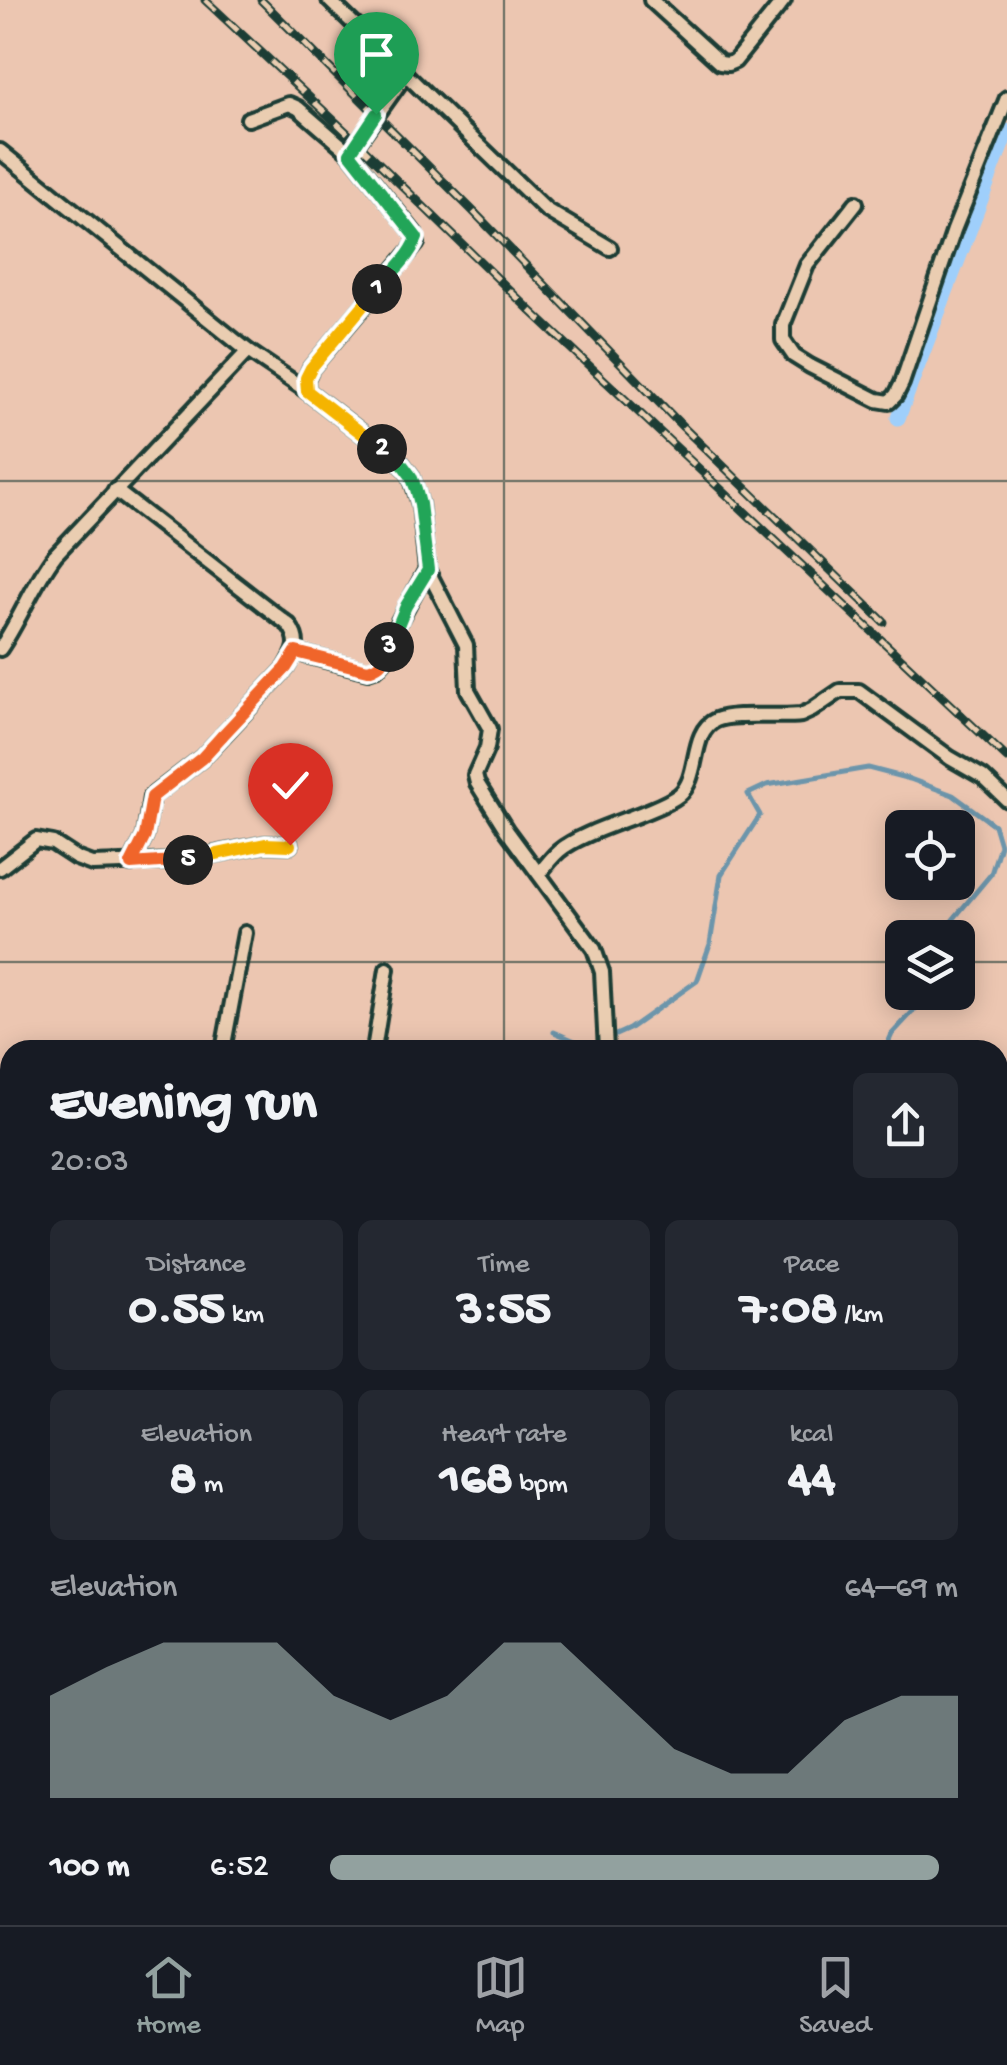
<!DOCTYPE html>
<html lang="en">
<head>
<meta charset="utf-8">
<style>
	body { margin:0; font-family:"Gochi Hand",sans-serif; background:#242831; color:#f1f3f6; height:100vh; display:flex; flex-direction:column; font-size:38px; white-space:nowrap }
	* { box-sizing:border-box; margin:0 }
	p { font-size:32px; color:#9ea1a6 }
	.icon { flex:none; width:55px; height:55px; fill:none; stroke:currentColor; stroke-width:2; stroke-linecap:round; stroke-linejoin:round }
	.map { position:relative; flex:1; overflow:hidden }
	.sheet { position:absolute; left:0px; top:1040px; width:1008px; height:885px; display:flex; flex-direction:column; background:#171b24; border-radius:30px 30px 0 0; box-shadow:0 5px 25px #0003 }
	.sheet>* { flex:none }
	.fabs { position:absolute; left:885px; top:810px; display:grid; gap:20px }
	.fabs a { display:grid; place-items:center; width:90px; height:90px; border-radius:15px; background:#171b24; box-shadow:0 5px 25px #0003; font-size:50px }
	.pin { position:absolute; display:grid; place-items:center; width:85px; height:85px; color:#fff; margin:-102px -42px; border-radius:50% 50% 50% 0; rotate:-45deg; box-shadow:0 0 10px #0007 }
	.pin .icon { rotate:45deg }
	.km { position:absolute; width:50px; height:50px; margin:-25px; border-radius:50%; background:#222; color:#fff; font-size:28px; line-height:50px; text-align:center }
	.round { display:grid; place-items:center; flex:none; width:105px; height:105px; border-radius:15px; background:#242831 }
	.headline { display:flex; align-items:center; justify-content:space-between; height:170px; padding:0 50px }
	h1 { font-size:55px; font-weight:800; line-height:75px }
	.metrics { display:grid; grid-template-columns:repeat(3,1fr); gap:15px; height:170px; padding:10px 50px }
	.metrics div { display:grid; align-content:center; border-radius:15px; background:#242831; text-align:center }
	.metrics b { font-size:50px; font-weight:800 }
	.metrics small { font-size:28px; font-weight:400 }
	.metrics p { font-size:28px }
	.chart { height:280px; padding:20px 50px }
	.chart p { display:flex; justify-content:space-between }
	.chart svg { width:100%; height:180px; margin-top:10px; fill:#92a19f; opacity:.7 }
	ul { padding:0 50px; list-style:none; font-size:32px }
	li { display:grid; grid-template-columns:160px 120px 1fr; align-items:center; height:75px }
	li i { height:25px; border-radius:12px; background:#92a19f }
	.menu { display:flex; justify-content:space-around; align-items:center; height:140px; border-top:2px solid #363941; background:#171b24; font-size:28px; color:#9ea1a6 }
	.menu a { display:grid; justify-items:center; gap:5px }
	.menu .on { color:#92a19f }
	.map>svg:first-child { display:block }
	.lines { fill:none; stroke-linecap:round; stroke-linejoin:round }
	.stream { stroke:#6c95ab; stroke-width:5 }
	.canal { stroke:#9fcffb; stroke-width:15 }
	.street-casing { stroke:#1f3d34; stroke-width:20 }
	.street { stroke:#eacdb1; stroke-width:12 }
	.rail-casing { stroke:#1f3d34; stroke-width:9 }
	.rail { stroke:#eacdb1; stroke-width:5; stroke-dasharray:15; stroke-linecap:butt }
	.split-1-casing { stroke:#fff; stroke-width:20 }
	.split-2-casing { stroke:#fff; stroke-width:20 }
	.split-3-casing { stroke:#fff; stroke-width:20 }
	.split-4-casing { stroke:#fff; stroke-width:20 }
	.split-5-casing { stroke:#fff; stroke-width:20 }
	.split-6-casing { stroke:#fff; stroke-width:20 }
	.split-1 { stroke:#22a559; stroke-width:12 }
	.split-2 { stroke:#f5b400; stroke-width:12 }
	.split-3 { stroke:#22a559; stroke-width:12 }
	.split-4 { stroke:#f0652b; stroke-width:12 }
	.split-5 { stroke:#f0652b; stroke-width:12 }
	.split-6 { stroke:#f5b400; stroke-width:12 }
	.grid { fill:none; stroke:#1f3d34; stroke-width:2.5; stroke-opacity:0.55 }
</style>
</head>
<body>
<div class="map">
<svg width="1007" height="1925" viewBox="0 0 1007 1925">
	<rect width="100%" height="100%" fill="#ecc6b1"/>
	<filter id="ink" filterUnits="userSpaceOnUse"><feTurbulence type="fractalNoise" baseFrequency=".01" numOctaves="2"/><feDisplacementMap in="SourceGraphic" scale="20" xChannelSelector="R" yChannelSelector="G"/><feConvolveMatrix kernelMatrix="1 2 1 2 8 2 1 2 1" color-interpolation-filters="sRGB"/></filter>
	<g filter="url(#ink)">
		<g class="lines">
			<!-- stream -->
			<g class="stream">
				<path d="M554,1032L589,1047L629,1029L697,981L710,944L721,875L760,815L748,794L767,785L868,768L910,779L953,795L994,825L1000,845L991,874L941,934V938"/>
				<path d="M885,1050L892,1034L931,992"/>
				<path d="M998,1458L1007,1473"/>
				<path d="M998,1603L1007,1597"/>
				<path d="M998,1745L1007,1747"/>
			</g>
			<!-- canal -->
			<path class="canal" d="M898,418L1007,131"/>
			<!-- street casing -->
			<g class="street-casing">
				<g id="street">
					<path d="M329,0L546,210L610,248"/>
					<path d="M651,0L720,63L728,64L735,61L784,0"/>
					<path d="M248,119L289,104L298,108L350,153"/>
					<path d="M0,151L248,351L307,391L402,464L411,476L420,504L427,569L466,645L468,690L490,729L487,748L475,775L477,783L507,831L594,949L602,972L606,1050"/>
					<path d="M856,203L807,265L783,325V340L794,356L810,366L877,400L889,402L896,395L902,383L954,230L1007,98"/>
					<path d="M307,391L306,379L311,368L417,243L414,233L350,153L406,74"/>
					<path d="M115,490L289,625C301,642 296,651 286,668L202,758L151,797L145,836L131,864"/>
					<path d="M0,649C21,618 33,584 55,555L248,351"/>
					<path d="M295,652L368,671L377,668L385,659L397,625L427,569"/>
					<path d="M0,868L36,840L53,843L76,858L92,864L181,861L265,844L290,845"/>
					<path d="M539,874C545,866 551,858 559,851C578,835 621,822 645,812C657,807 669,803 679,795C701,777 689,732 716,720C734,712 779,718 801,715L812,710L840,691H859L950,758L983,777L1007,800"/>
					<path d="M223,1050L245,933"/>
					<path d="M374,1050L387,969"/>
					<path d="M998,1160L1007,1146"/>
					<path d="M0,1412L10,1424"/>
					<path d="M0,1760L10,1750"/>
					<path d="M998,1775L1007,1776"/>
					<path d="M252,1915L264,1925"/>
					<path d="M169,1925L177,1915"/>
				</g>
			</g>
			<!-- street -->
			<use href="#street" class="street"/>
			<!-- rail casing -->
			<g class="rail-casing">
				<g id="rail">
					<path d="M205,0L356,141L532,312L1007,758"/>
					<path d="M261,0L472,210L683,427L884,622"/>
				</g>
			</g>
			<!-- rail -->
			<use href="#rail" class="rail"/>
		</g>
	</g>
	<g class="lines" filter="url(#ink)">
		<!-- split-1 casing -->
		<g class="split-1-casing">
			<path id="split-1" d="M376,114L350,153L417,238C410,257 391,274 377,289"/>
		</g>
		<!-- split-2 casing -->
		<g class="split-2-casing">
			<path id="split-2" d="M377,289L311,368L306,378L307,391L382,449"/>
		</g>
		<!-- split-3 casing -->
		<g class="split-3-casing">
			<path id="split-3" d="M382,449L402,464L411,476L416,489L420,504L428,570L406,606L389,647"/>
		</g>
		<!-- split-4 casing -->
		<g class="split-4-casing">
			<path id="split-4" d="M222,736L286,668L296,652L368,670C382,666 385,659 389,647"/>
		</g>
		<!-- split-5 casing -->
		<g class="split-5-casing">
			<path id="split-5" d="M188,860L131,864L145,836L152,797L202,758L222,736"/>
		</g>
		<!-- split-6 casing -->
		<g class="split-6-casing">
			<path id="split-6" d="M188,860L265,844L290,845"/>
		</g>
		<!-- split-1 -->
		<use href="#split-1" class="split-1"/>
		<!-- split-2 -->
		<use href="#split-2" class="split-2"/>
		<!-- split-3 -->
		<use href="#split-3" class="split-3"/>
		<!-- split-4 -->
		<use href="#split-4" class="split-4"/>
		<!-- split-5 -->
		<use href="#split-5" class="split-5"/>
		<!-- split-6 -->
		<use href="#split-6" class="split-6"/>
	</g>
	<!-- grid -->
	<path class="grid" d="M504,0V1050M0,481H1007M0,962H902M958,962H1007M0,1444H10M998,1444H1007M504,1915V1925"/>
</svg>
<div class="fabs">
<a><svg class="icon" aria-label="locate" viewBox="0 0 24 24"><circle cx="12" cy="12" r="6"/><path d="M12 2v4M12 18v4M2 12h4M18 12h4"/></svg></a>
<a><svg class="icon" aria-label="layers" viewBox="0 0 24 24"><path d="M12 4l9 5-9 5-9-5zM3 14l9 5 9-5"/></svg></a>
</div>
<div class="pin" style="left:376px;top:114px;background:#1e9e55"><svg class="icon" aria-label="arrive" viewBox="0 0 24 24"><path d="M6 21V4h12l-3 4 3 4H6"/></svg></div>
<div class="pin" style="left:290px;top:845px;background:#d93025"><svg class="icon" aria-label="check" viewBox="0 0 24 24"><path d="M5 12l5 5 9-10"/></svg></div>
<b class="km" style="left:377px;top:289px">1</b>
<b class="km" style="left:382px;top:449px">2</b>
<b class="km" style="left:389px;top:647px">3</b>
<b class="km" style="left:188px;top:860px">5</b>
<section class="sheet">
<div class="headline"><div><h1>Evening run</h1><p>20:03</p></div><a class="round"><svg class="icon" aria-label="share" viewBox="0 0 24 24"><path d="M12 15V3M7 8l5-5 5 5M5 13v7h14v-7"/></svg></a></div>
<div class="metrics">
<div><p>Distance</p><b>0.55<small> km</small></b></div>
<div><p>Time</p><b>3:55</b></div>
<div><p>Pace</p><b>7:08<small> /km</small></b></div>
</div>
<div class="metrics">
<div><p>Elevation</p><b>8<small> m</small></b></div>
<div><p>Heart rate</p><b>168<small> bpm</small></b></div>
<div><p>kcal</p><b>44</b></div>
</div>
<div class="chart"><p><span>Elevation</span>64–69 m</p>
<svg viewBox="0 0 160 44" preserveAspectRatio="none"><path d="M0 44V19L10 12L20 6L30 6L40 6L50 19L60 25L70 19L80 6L90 6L100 19L110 32L120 38L130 38L140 25L150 19L160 19V44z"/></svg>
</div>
<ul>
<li><b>100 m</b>6:52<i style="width:97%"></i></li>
</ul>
</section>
</div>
<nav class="menu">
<a class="on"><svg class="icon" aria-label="home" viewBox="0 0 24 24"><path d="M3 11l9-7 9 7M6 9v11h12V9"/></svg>Home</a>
<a><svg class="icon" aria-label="map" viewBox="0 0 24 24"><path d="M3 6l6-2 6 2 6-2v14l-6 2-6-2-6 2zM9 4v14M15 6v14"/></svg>Map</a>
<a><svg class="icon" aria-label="saved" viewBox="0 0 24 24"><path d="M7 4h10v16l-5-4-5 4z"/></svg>Saved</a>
</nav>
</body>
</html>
